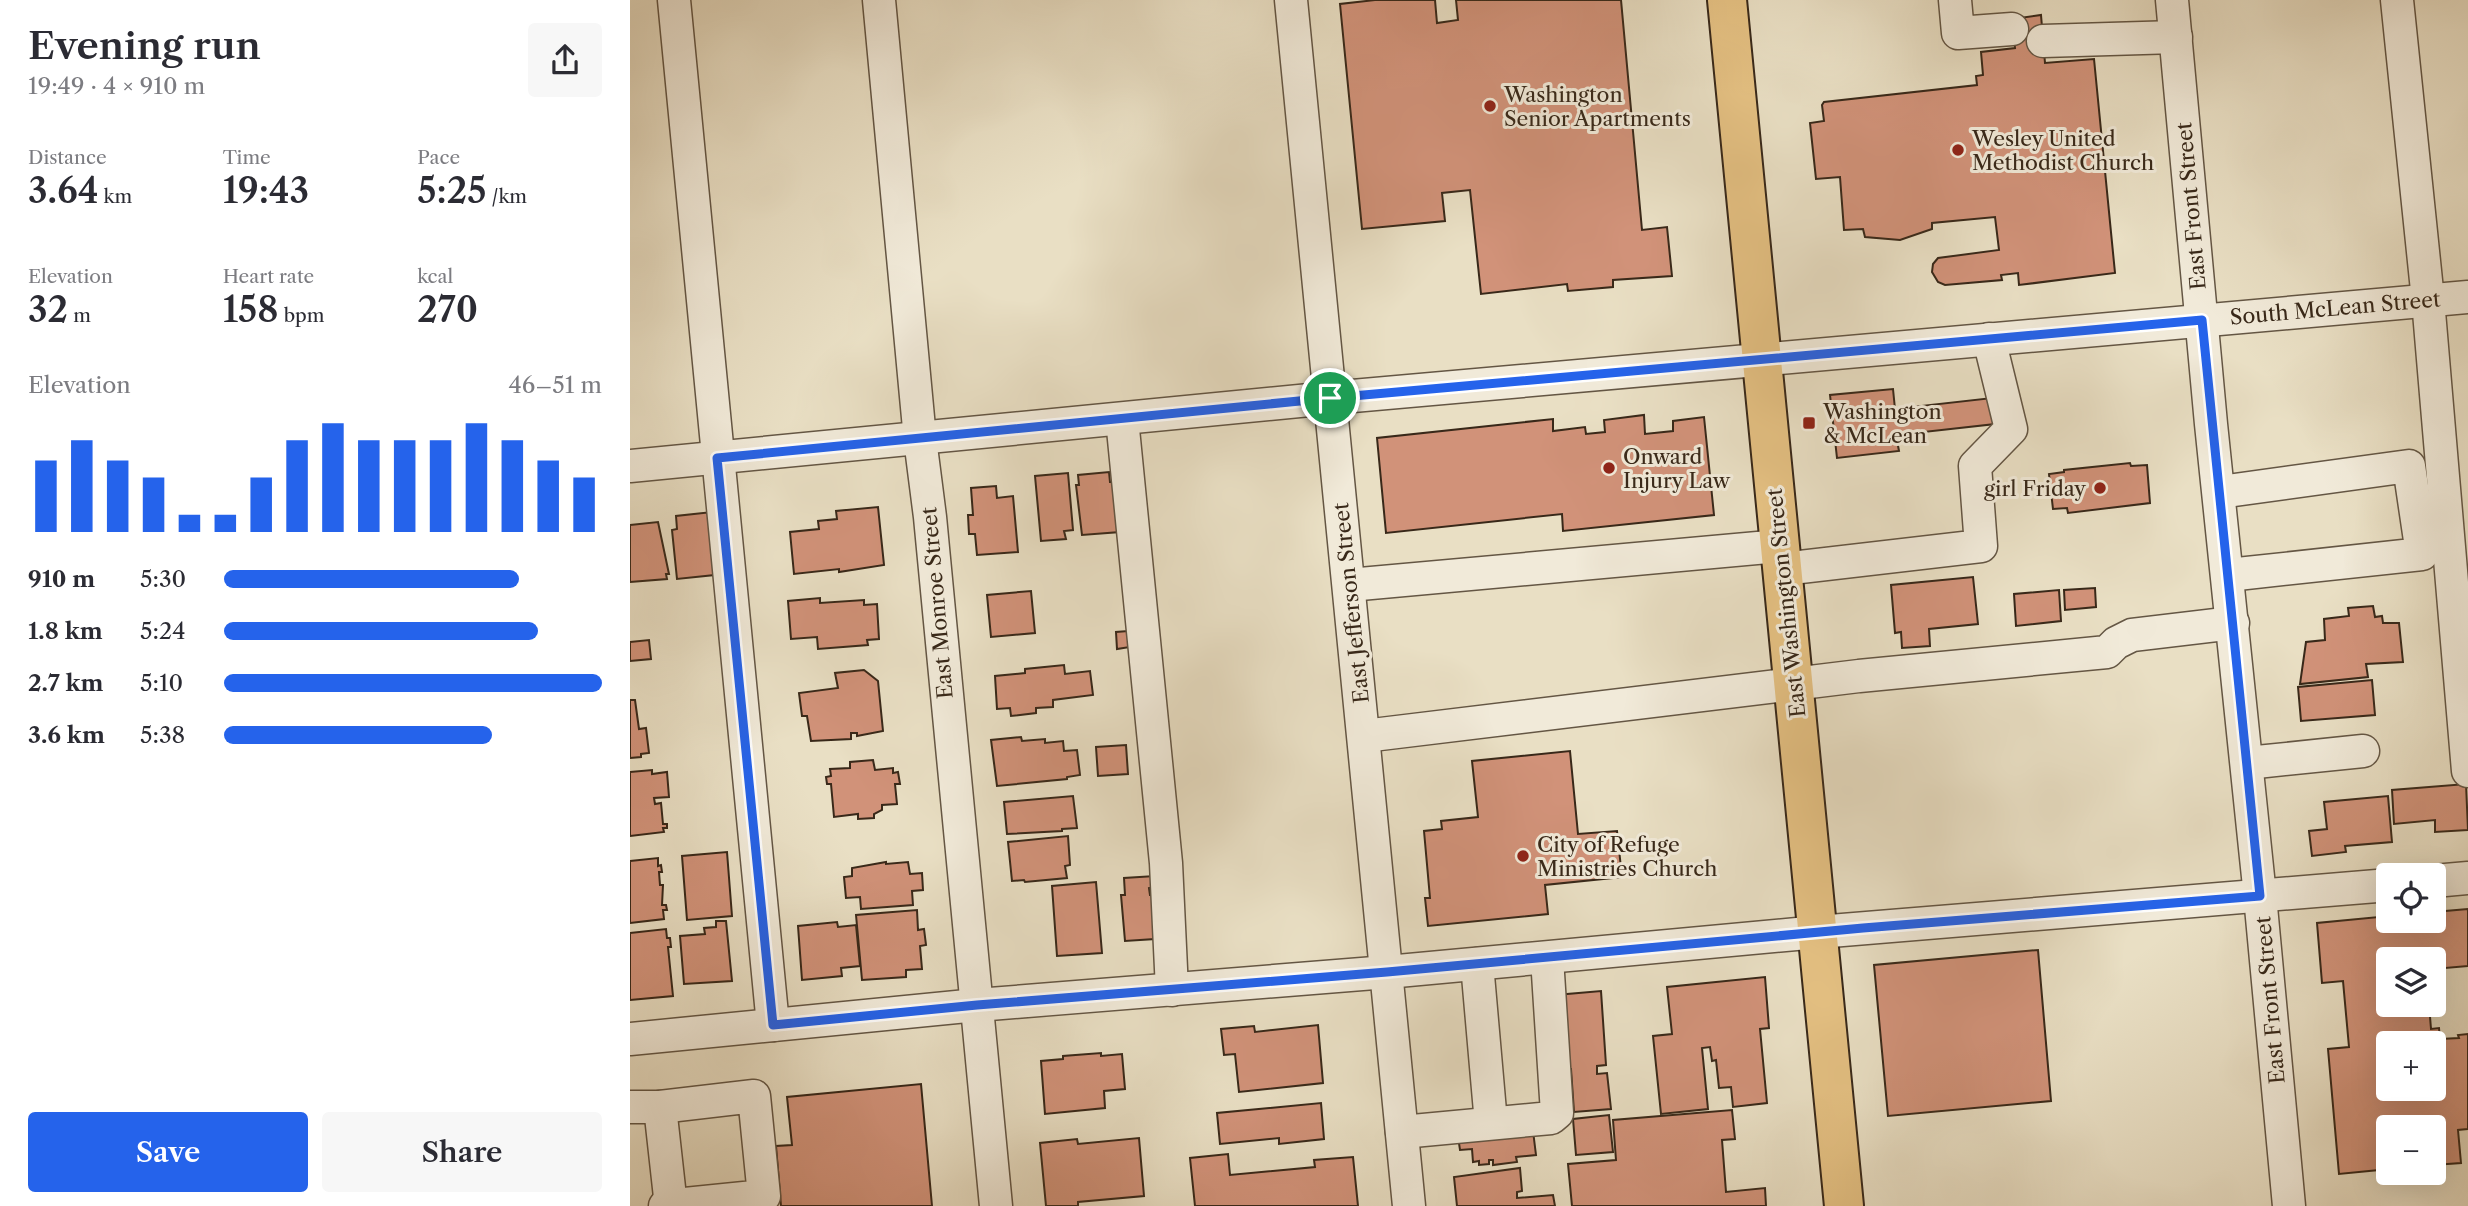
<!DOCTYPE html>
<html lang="en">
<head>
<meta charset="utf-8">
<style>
	body { margin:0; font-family:"Libre Caslon Text",serif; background:#f7f7f7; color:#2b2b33; height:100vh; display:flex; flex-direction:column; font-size:26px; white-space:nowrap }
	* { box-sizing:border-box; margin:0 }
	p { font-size:23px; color:#7c7c81 }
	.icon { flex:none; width:38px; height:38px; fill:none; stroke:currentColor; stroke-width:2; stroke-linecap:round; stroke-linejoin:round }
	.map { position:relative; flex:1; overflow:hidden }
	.details { display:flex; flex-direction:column; background:#fff; width:630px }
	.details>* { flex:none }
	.tools { position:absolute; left:1746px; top:863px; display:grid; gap:14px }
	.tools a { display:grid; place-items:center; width:70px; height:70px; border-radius:7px; background:#fff; box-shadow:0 7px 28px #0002; font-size:35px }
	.pin { position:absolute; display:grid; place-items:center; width:60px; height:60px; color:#fff; margin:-30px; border:4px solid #fff; border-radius:50%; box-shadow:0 2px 7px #0007 }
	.round { display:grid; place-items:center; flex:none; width:74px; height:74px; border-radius:7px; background:#f7f7f7 }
	.headline { display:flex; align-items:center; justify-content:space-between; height:119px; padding:0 28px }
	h1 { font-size:38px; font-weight:600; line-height:52px }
	.metrics { display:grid; grid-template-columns:repeat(3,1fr); gap:10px; height:119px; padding:7px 28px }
	.metrics div { display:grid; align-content:center }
	.metrics b { font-size:35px; font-weight:600 }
	.metrics small { font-size:19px; font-weight:400 }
	.metrics p { font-size:19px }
	.chart { height:196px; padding:14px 28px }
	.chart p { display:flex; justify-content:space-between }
	.chart svg { width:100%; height:126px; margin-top:7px; stroke:#2563eb; stroke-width:6 }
	.action { display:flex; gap:14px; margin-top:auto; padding:14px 28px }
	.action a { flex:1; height:80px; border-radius:7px; background:#2563eb; color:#fff; font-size:28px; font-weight:600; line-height:80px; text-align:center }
	.action a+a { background:#f7f7f7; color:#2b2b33 }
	ul { padding:0 28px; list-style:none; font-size:23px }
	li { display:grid; grid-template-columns:112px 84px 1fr; align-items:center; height:52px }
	li i { height:18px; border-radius:9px; background:#2563eb }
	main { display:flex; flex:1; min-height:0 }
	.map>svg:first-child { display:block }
	.building { fill:#d19279; stroke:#382819; stroke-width:2; fill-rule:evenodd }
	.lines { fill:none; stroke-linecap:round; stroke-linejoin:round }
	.minor-casing { stroke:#645644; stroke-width:35 }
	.major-casing { stroke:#382819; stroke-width:42 }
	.minor { stroke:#f1ead9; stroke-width:32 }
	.major { stroke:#e4c082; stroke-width:38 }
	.route-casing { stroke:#fff; stroke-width:14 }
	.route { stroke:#2563eb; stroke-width:9 }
	.poi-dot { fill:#8f2418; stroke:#f1ead9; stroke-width:2.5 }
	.labels { text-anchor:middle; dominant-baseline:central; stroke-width:6; stroke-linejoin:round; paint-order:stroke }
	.poi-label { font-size:21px; fill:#382819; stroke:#f1ead9; text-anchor:start }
	.street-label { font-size:21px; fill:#382819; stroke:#f1ead9 }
</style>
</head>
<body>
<main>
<section class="details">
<div class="headline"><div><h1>Evening run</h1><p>19:49 · 4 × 910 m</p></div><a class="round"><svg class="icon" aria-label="share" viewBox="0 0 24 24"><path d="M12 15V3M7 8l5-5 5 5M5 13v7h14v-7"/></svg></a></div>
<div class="metrics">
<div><p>Distance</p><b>3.64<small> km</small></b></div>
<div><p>Time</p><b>19:43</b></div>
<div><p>Pace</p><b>5:25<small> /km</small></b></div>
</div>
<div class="metrics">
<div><p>Elevation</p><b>32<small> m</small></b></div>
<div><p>Heart rate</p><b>158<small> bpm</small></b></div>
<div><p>kcal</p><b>270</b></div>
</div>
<div class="chart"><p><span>Elevation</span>46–51 m</p>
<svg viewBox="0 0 160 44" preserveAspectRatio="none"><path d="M5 44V19M15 44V12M25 44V19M35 44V25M45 44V38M55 44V38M65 44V25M75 44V12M85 44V6M95 44V12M105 44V12M115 44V12M125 44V6M135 44V12M145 44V19M155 44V25"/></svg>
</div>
<ul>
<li><b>910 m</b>5:30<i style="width:78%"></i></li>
<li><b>1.8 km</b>5:24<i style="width:83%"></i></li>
<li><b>2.7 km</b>5:10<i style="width:100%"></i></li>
<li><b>3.6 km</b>5:38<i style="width:71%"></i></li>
</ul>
<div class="action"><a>Save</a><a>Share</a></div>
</section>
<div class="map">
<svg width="1838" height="1206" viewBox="0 0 1838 1206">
	<rect width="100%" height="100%" fill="#e9dfc4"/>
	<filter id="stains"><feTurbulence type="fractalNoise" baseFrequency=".00286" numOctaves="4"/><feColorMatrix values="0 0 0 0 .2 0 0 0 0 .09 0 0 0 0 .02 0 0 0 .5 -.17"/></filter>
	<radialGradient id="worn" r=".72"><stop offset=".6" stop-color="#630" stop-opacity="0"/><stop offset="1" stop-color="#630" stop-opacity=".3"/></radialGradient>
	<!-- building -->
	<g class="building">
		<path d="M745,0H805L807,23L828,20L826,0H991L1012,230L1037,227L1042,276L983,280V287L938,291L937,284L851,294L840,190L812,193L815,221L732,229L710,4Z"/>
		<path d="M1411,15L1415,63L1464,59L1485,273L1389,285L1388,273L1371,275L1372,280L1315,285L1308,282L1302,272L1303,264L1308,258L1369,250L1365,217L1302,223V229L1270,240L1235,237L1233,229L1214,230L1210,177L1186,179L1180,123L1194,121L1192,105L1194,102L1347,85L1346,76L1353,75L1351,52L1385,48L1382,19Z"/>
		<path d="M1263,389L1265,409L1362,398L1365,424L1266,435L1269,451L1207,458L1200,395Z"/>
		<path d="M1014,415L1015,434L1043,431V421L1074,417L1084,515L933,531L932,514L756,533L747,438L923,419V431L955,427L956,434L975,432L974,420Z"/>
		<path d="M1500,463L1501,466L1517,465L1520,503L1438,513L1437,508L1423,509L1419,474L1434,472V470Z"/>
		<path d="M479,472L480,482H484L490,532L452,535L446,485H449L448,475Z"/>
		<path d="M438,473L443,530L434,531L436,539L411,541L405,476Z"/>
		<path d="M366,486L367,498L383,496L388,552L347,555L345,534H339L338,515H343L341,488Z"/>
		<path d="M248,507L254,565L209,572V569L164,574L160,532L189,529L188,521L207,519L206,511Z"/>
		<path d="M82,512L94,574L47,579L42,530L47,529L46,516Z"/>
		<path d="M28,522L39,574H36L37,579L0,582V525Z"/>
		<path d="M1343,577L1348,624L1299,629L1300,646L1272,648L1271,632L1265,633L1261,585Z"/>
		<path d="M1465,588L1466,607L1435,610L1434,590Z"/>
		<path d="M1429,590L1431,621L1386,626L1384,594Z"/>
		<path d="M401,591L405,633L361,637L357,595Z"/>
		<path d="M190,598V603L234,600V605L247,604L249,639L237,640L238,645L188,649L187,637L161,639L158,601Z"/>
		<path d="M1743,606L1745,617L1752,616L1753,623H1769L1773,662L1736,664L1738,677L1670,684L1676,642L1695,640L1694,619L1719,616L1718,608Z"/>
		<path d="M498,631L500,647L487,649L486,632Z"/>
		<path d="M19,640L21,659L0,661V642Z"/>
		<path d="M434,665L435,674L460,671L463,695L423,700V707L406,708V713L381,716L380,708L367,709L365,676L395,673V669Z"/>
		<path d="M234,670L248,681L253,731L227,736V733H221V739L181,741L177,716H172L169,693L208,688L205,673Z"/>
		<path d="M1742,680L1745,715L1671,721L1668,687Z"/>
		<path d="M0,700H5L9,729L16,728L19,753L11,754V757L0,758Z"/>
		<path d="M391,737L392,741L415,739V743L433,741L434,751L447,750L450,775L437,777V779L367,786L361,740Z"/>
		<path d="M496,745L498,774L468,776L466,747Z"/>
		<path d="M940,751L948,834L987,831L992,877L915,885L918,914L798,926L795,898H800L794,831L812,829L811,821L848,817L842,761Z"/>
		<path d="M243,760L245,770L263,768V773L268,772L270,784H265L267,804L252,805V810L244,814V818L228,819V814L204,817L201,784H197L196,777L201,776L200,769L220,768V762Z"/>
		<path d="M22,770V774L37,772L39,797L24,798L25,804L31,803L33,824H37V828H33L34,832L0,836V772Z"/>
		<path d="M1836,784L1838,830L1805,832V820L1764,824L1762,790Z"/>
		<path d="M443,796L447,828L432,829V831L377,834L374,802Z"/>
		<path d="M1758,796L1762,842L1715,846L1716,852L1682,856L1679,831L1697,829L1694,802Z"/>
		<path d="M438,836L440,865L435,866L437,878L395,882L394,880L382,881L378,842Z"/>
		<path d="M97,852L102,916L57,920L52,856Z"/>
		<path d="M28,858V866L31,865L32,872H29L30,885H33L32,905H36L37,910H33L34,919L0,923V861Z"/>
		<path d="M256,862V864L278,862L280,874L292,873L293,890L282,891L283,905L231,909L230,897L216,898L214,877L222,876V868Z"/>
		<path d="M525,876L526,887L519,888L520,895H522L525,939L495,941L491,895H495L494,878Z"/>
		<path d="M466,882L472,953L427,956L422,886Z"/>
		<path d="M1838,909V966L1804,969V959H1759V1004H1799L1801,1029L1809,1028L1810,1039L1829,1038L1828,1035L1838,1034V1129L1828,1130L1831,1163L1804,1165V1127H1759V1169L1709,1174L1698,1049L1719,1047L1713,981L1692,983L1687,923L1759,916V920H1804V912ZM1759,1043H1804V1088H1759Z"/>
		<path d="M287,910L288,930L294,929L296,945L290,946L292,969L276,970V977L232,980L226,915Z"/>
		<path d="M86,921H96L102,981L54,984L50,936L75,934L74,928L86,927Z"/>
		<path d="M207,922L208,927L226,925L230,966L211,968L212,976L172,980L168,926Z"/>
		<path d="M36,929L37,938H40L41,947H38L43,996L0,1000V933Z"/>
		<path d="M1408,950L1421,1101L1258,1116L1244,965Z"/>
		<path d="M1135,977L1139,1028L1130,1029L1137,1103L1103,1107L1101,1087L1089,1088L1086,1060L1082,1061L1080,1047L1072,1048L1078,1109L1031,1114L1023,1036L1042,1034L1037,987Z"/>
		<path d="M971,991L976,1065L967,1066V1074L977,1073L981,1109L944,1112L941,1069H936L926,995Z"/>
		<path d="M688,1025L693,1083L609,1092L605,1054L594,1055L591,1029L624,1026L625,1032Z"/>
		<path d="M471,1053V1056L492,1054L495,1089L474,1091L475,1108L415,1114L411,1061L433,1059V1056Z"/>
		<path d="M291,1084L302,1206H151L146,1146L162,1145L157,1097Z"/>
		<path d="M691,1103L694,1139L649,1144V1138L590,1144L587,1113Z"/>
		<path d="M1102,1110L1105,1139L1092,1140L1096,1192L1135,1188L1136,1206H942L938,1164L986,1160L983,1120Z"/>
		<path d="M979,1115L983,1152L946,1155L943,1119Z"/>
		<path d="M827,1130L903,1131L906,1155L886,1157L887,1162L863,1165V1160H859V1164L849,1165V1161L843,1162L842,1149L830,1150Z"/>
		<path d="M509,1138L514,1196L448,1202V1206H416L410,1143L447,1139L448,1144Z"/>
		<path d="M598,1154L600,1175L685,1167L684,1160L723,1157L728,1206H565L560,1158Z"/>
		<path d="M890,1168L892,1191L887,1192V1198L923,1195L925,1206H827L824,1177Z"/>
	</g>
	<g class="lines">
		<!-- minor casing -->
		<g class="minor-casing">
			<g id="minor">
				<path d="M44,0L143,1025"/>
				<path d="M249,0L290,439L300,517L366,1206"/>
				<path d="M661,0L779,1206"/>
				<path d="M1325,0L1328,33L1382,29"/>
				<path d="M1542,0L1581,424L1630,896L1659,1206"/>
				<path d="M1767,0L1798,300L1838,771"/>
				<path d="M1413,41L1546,37"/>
				<path d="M492,419L536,863L542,990"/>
				<path d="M0,466L700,398L1838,297"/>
				<path d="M1590,492L1779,466L1792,554L1598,575"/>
				<path d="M1153,569L1351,546L1345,466L1381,429L1359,339"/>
				<path d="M719,585L1150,546"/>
				<path d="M734,736L1229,676L1477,652L1486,643L1502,635L1603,623"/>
				<path d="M1617,763L1733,751"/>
				<path d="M1804,881L1838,878"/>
				<path d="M847,964L861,1123"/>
				<path d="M0,1039L347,1005L757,972L1188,932L1759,885"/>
				<path d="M0,1107H30L124,1096L134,1196L35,1206"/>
				<path d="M30,1107L41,1206"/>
				<path d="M772,1132L921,1118L927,1113L917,958"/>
			</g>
		</g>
		<!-- major casing -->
		<g class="major-casing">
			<path id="major" d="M1097,0L1214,1206"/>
		</g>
		<!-- minor -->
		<use href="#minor" class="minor"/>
		<!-- major -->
		<use href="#major" class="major"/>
	</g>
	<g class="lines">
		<!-- route casing -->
		<g class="route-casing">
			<path id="route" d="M1572,320L1630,896L1233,928L757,972L347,1005L143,1025L87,458L700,398Z"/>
		</g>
		<!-- route -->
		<use href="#route" class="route"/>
	</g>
	<!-- markers -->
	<g class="poi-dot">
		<circle cx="860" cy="106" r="7"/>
		<circle cx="1328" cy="150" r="7"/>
		<rect x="1172" y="416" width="14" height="14" rx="3.5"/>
		<circle cx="979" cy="468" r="7"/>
		<circle cx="1470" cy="488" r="7"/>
		<circle cx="893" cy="856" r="7"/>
	</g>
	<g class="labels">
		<!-- poi labels -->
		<g class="poi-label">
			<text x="874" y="94">Washington<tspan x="874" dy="24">Senior Apartments</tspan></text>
			<text x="1342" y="138">Wesley United<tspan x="1342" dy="24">Methodist Church</tspan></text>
			<text x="1193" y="411">Washington<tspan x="1193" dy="24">&amp; McLean</tspan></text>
			<text x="993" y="456">Onward<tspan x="993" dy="24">Injury Law</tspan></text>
			<text x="1456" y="488" text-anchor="end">girl Friday</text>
			<text x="907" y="844">City of Refuge<tspan x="907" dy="24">Ministries Church</tspan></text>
		</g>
		<!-- street labels -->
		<g class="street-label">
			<text transform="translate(1561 206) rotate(-95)">East Front Street</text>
			<text transform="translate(1705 308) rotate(-5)">South McLean Street</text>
			<text transform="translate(307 603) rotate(-95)">East Monroe Street</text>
			<text transform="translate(721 603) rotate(-96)">East Jefferson Street</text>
			<text transform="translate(1156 603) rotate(-96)">East Washington Street</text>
			<text transform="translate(1640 1000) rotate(-95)">East Front Street</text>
		</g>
	</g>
	<rect width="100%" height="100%" filter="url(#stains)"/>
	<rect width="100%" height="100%" fill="url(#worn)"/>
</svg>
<div class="tools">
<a><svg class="icon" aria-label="locate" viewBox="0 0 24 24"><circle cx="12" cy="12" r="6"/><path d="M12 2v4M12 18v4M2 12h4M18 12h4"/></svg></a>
<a><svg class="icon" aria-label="layers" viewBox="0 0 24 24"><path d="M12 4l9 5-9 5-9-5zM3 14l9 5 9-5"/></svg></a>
<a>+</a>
<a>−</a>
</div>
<div class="pin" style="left:700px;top:398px;background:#1e9e55"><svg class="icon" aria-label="arrive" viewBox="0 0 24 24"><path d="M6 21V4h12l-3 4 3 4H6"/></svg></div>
</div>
</main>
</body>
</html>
